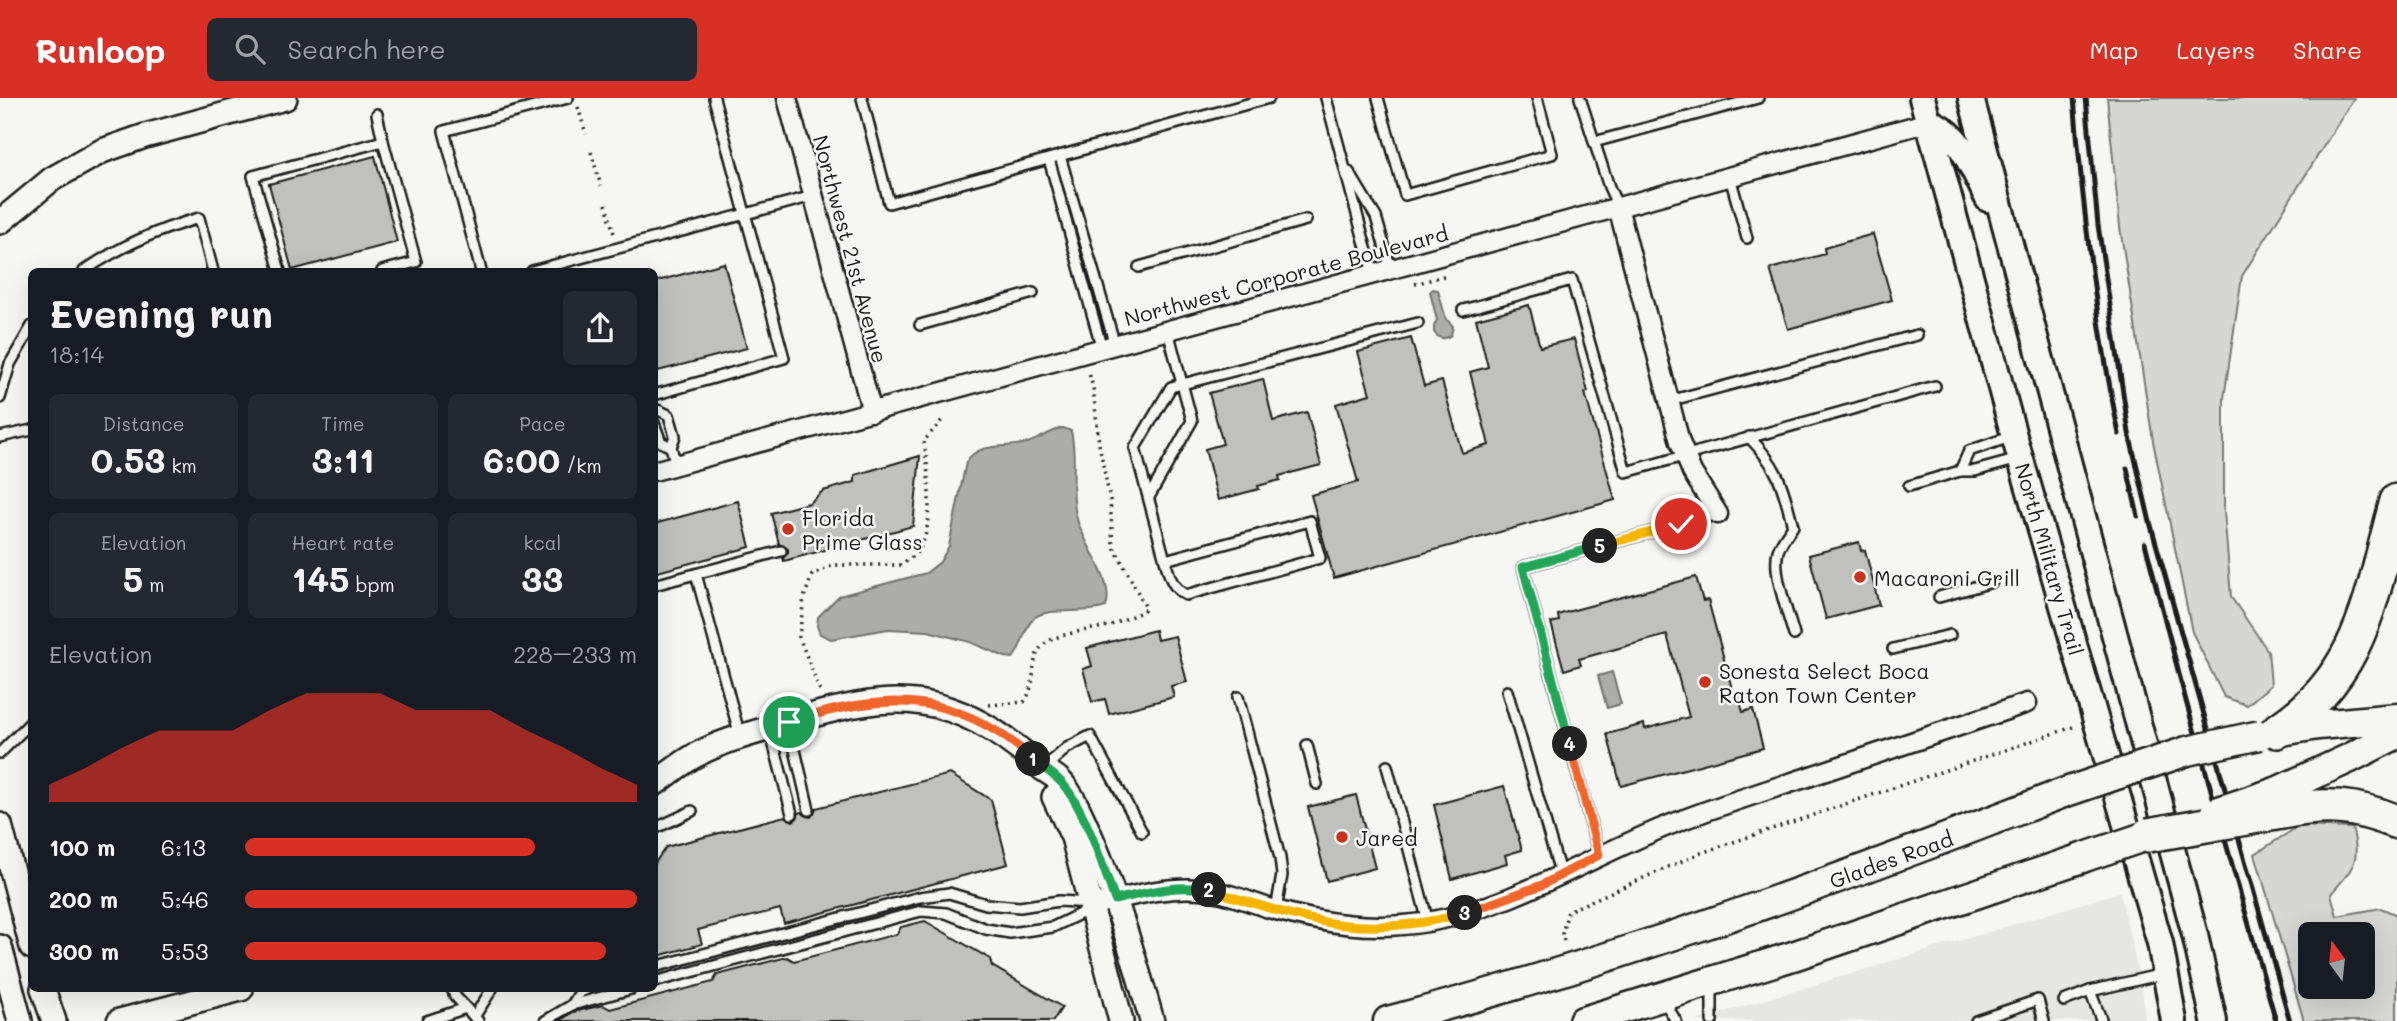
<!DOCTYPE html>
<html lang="en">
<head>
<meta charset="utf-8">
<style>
	body { margin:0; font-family:Mali,sans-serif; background:#242831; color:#f1f3f6; height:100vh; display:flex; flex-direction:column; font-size:26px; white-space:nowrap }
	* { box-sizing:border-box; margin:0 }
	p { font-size:23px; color:#9ea1a6 }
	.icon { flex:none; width:38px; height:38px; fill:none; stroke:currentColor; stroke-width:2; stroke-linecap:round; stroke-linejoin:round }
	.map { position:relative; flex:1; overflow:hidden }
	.panel { position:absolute; left:28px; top:170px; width:630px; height:724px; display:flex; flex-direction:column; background:#171b24; border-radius:10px; box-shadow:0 7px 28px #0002 }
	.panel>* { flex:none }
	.needle { width:46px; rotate:345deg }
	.fabs { position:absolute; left:2298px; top:824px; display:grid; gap:14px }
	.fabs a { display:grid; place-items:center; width:77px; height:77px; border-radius:10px; background:#171b24; box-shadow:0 7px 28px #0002; font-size:35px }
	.pin { position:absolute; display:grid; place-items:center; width:60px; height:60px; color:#fff; margin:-30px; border:4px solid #fff; border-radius:50%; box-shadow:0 2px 7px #0007 }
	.km { position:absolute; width:35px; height:35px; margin:-18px; border-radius:50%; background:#222; color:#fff; font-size:19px; line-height:35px; text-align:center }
	.round { display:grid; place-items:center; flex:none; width:74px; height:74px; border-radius:10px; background:#242831 }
	.overview { display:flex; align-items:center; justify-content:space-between; height:119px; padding:0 21px }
	h1 { font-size:38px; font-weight:700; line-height:52px }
	.metrics { display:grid; grid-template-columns:repeat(3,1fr); gap:10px; height:119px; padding:7px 21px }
	.metrics div { display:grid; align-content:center; border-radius:10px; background:#242831; text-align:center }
	.metrics b { font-size:35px; font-weight:700 }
	.metrics small { font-size:19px; font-weight:400 }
	.metrics p { font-size:19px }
	.chart { height:196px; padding:14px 21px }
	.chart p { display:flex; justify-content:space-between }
	.chart svg { width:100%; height:126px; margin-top:7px; fill:#d93025; opacity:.7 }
	ul { padding:0 21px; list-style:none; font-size:23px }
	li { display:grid; grid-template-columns:112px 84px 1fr; align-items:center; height:52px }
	li i { height:18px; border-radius:9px; background:#d93025 }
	header { display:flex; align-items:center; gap:42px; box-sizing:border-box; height:98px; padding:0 35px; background:#d93025; color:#fff }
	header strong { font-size:33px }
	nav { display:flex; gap:38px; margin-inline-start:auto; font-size:24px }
	.search { width:490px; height:63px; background:#242831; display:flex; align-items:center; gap:18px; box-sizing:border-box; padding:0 24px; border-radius:10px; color:#9ea1a6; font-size:26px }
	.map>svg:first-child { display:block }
	.built { fill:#e6e6e2 }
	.green { fill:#d6d6d2; stroke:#797977; stroke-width:2; fill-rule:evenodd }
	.water { fill:#acaca9; stroke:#727271; stroke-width:2 }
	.building { fill:#c0c0bd; stroke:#1c1c1c; stroke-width:2 }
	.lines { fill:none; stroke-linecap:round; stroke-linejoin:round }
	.service-casing { stroke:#1c1c1c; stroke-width:14 }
	.minor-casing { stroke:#1c1c1c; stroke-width:23 }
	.tertiary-casing { stroke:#1c1c1c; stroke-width:28 }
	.secondary-casing { stroke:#1c1c1c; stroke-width:30 }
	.primary-casing { stroke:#1c1c1c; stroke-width:33 }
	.motorway-casing { stroke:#1c1c1c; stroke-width:38 }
	.path { stroke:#1c1c1c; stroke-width:3.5; stroke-dasharray:2 5; stroke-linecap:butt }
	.service { stroke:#f6f6f2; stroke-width:9 }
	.minor { stroke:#f6f6f2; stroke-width:18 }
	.tertiary { stroke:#f6f6f2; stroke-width:23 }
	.secondary { stroke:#f6f6f2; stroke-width:24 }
	.primary { stroke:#f6f6f2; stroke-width:28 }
	.motorway { stroke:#f6f6f2; stroke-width:33 }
	.rail { stroke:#1c1c1c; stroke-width:5 }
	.primary-bridge-casing { stroke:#1c1c1c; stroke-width:33; stroke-linecap:butt }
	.motorway-bridge-casing { stroke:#1c1c1c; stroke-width:38; stroke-linecap:butt }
	.primary-bridge { stroke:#f6f6f2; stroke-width:28 }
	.motorway-bridge { stroke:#f6f6f2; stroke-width:33 }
	.split-1-casing { stroke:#fff; stroke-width:14 }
	.split-2-casing { stroke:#fff; stroke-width:14 }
	.split-3-casing { stroke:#fff; stroke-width:14 }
	.split-4-casing { stroke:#fff; stroke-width:14 }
	.split-5-casing { stroke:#fff; stroke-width:14 }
	.split-6-casing { stroke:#fff; stroke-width:14 }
	.split-1 { stroke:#f0652b; stroke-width:9 }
	.split-2 { stroke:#22a559; stroke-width:9 }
	.split-3 { stroke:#f5b400; stroke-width:9 }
	.split-4 { stroke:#f0652b; stroke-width:9 }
	.split-5 { stroke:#22a559; stroke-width:9 }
	.split-6 { stroke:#f5b400; stroke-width:9 }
	.poi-dot { fill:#c8321e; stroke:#f6f6f2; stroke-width:2.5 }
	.labels { text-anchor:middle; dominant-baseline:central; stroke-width:5; stroke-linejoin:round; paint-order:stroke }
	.street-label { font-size:21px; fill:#1c1c1c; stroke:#f6f6f2 }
	.poi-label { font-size:21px; fill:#1c1c1c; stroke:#f6f6f2; text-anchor:start }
</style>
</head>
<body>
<header>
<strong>Runloop</strong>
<div class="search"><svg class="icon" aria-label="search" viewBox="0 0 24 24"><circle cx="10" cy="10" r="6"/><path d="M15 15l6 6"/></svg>Search here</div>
<nav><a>Map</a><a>Layers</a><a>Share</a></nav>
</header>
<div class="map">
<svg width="2397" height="923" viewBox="0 0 2397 923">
	<rect width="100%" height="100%" fill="#f6f6f2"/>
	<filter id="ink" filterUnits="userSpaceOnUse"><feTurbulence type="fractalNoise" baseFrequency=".0143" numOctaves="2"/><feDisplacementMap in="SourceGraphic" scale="14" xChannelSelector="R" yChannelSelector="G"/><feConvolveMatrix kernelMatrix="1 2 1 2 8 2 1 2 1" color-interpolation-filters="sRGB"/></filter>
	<g filter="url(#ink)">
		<!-- built -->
		<path class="built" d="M2120,794L2143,896L2145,923H1695Z"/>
		<!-- green -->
		<g class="green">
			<path d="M2107,0H2354L2242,178L2224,300V413L2231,499L2268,553L2271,587L2247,607L2224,599L2192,534L2153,343L2120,129Z"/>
			<path d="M2299,728L2352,730C2362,764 2352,771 2331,796L2337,818L2381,810L2397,817V923H2304L2255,756ZM2310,836H2362V889H2310Z"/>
		</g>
		<!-- water -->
		<g class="water">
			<path d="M1433,191L1438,192L1446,221L1453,228L1451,237C1445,242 1438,241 1434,234V228L1437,222L1430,194Z"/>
			<path d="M1063,330L1071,333C1078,362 1069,392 1077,421C1084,447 1115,483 1106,509C1085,517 1049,508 1034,520C1023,530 1023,549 1013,560L1005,559L970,544L928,533L888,531L831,541L820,536L817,528L818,519L839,498L926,475L940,464L949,448L966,364C979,343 1006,351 1027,345C1040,341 1050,333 1063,330Z"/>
			<path d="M1612,574L1621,606L1607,610L1598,578Z"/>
		</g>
		<!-- building -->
		<g class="building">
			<path d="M375,58L397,144L292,172L269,86Z"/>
			<path d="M1873,136L1892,202L1788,231L1770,171L1825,156L1824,150Z"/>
			<path d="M724,165L747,250L654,274V184Z"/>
			<path d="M1529,207L1540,249L1574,241L1588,294L1585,295L1615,402L1334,480L1311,397L1358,384L1336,306L1370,296L1358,254L1411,240L1424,288L1442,283L1462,355L1489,347L1470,274L1488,269L1476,221Z"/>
			<path d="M1263,281L1273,323L1307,314L1321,367L1279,378L1280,382L1258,388L1259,391L1218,402L1205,351L1223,346L1209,295Z"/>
			<path d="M920,358L913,428L784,463L783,460L788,455V451L779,446L771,415L809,405L823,393L855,384V377Z"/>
			<path d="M738,403L750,449L654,475V426Z"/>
			<path d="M1859,444L1861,453L1865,452L1879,507L1826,521L1809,457Z"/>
			<path d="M1696,479L1703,503L1708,502L1734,598L1738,597L1743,614L1753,611L1763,650L1621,688L1607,636L1644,626L1645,631L1689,619L1667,537L1579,561L1581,567L1564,572L1551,525L1559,523L1558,517L1567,514Z"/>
			<path d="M1155,532L1157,542L1175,538L1187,584L1171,588L1174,599L1109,616L1105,601L1092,604L1083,571L1092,568L1087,550Z"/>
			<path d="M950,676L991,702L1008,766L784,825L780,811L698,832L702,846L654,859V766L666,749L785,718L793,723L797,720L799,715L802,714L806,718L811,719L816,710Z"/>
			<path d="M1504,688L1522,752L1505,757L1507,765L1452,781L1434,707Z"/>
			<path d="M1356,697L1375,770L1327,783L1308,709Z"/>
			<path d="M925,823L990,861L992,868L1062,909L1053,923H560L573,914L603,907L610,911L713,884L717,877L787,859L794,863L897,836L901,829Z"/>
		</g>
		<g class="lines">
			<!-- service casing -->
			<g class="service-casing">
				<g id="service">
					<path d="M862,0L889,105L1269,0"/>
					<path d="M1326,0L1373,176"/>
					<path d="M1378,0L1405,97L1552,56L1537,0"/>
					<path d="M1580,0L1609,89L1618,109"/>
					<path d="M377,16L383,43"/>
					<path d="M1594,44L1758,0"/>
					<path d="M1060,58L1115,247"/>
					<path d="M1049,61L1102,251"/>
					<path d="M1349,74L1376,119L1391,171"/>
					<path d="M1730,79L1747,140"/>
					<path d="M1139,169L1306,122"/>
					<path d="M84,173C120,148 157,132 199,120L213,173"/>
					<path d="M280,173L253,78L383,43L416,164L382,173"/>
					<path d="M481,173L444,33L568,0"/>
					<path d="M532,173L813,98"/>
					<path d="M1463,212L1572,182L1626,374L1935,288"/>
					<path d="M920,227L1033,195"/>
					<path d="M654,297L784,260L714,0"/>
					<path d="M0,300L10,266L32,228"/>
					<path d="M1669,303L1917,237"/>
					<path d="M658,312L669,317L675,338L671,349L676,367"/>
					<path d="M654,325L661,344L671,349"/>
					<path d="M0,339L32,332"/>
					<path d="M1749,339C1780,371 1782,387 1793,428C1787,436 1781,444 1778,453C1772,474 1788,515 1794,537"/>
					<path d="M1960,373L1969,353L2013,338"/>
					<path d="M1909,388L1960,373H1975L2019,361"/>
					<path d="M1149,399L1192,323L1168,233"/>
					<path d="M1165,462L1310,423L1320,460L1186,497C1172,490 1169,477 1165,462L1135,350L1171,289L1418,225"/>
					<path d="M696,476L740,638"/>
					<path d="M654,487L781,453"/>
					<path d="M1939,499L1992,484"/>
					<path d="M1893,551L1950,537"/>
					<path d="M1507,593L1561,778"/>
					<path d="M1238,599L1280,760L1282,777L1276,812"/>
					<path d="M789,626L809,712"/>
					<path d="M770,632L792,716"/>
					<path d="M1307,647L1317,686"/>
					<path d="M0,655L32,623"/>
					<path d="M1387,668L1428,824"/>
					<path d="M1044,670L1067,650L1090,638L1142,734"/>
					<path d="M654,731L692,713"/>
					<path d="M1599,757L1523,469L1718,416"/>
					<path d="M654,869L920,799L949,795L986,806L1020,809L1059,803L1090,805"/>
					<path d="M654,884L921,813L946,815L986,831L1010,835L1053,829L1090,811"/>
					<path d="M1712,886V923"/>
					<path d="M452,891L455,898L478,923"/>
					<path d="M2090,893L2101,921"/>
					<path d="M1663,901L1676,923"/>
					<path d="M2064,903L2090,893L2163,876"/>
					<path d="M572,907L580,894L587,891"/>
					<path d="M474,919L492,891"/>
					<path d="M427,923L466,910"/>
					<path d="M545,923L572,907L631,891"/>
					<path d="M1976,923L2038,902L2044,923"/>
				</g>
			</g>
			<!-- minor casing -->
			<g class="minor-casing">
				<g id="minor">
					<path d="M787,0L872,314"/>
					<path d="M1618,109L1680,344L1692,374L1718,416"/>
					<path d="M654,373L1929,24"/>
					<path d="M1102,805C1135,797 1167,788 1201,791C1225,793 1249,804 1272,811C1324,826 1374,833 1428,824C1516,808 1590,758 1672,726C1714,709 1759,695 1802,681C1877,656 1952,630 2027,605"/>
				</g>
			</g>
			<!-- tertiary casing -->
			<g class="tertiary-casing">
				<g id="tertiary">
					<path d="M0,124L52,81L102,53L145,38L285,0"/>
					<path d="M654,686C669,676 682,664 698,656C724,642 754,635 783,626C895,591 950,589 1042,670C1047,674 1054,677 1059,682C1073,696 1082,719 1090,737C1116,797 1134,860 1152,923"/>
					<path d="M1054,699L1073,739L1121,923"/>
					<path d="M0,727L32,849"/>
					<path d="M0,849L20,923"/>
					<path d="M43,891L54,923"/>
					<path d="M119,923L241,891"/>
				</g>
			</g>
			<!-- secondary casing -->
			<g class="secondary-casing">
				<g id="secondary">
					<path d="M1922,0L2014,338L2160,845L2174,923"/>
					<path d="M1971,0L2195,837L2214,923"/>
					<path d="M1929,24C1962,35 1973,73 1988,101"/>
				</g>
			</g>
			<!-- primary casing -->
			<g class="primary-casing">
				<g id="primary">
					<path d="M2275,634L2318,627L2397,620"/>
					<path d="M2276,694L2350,660L2397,636"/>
					<path d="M1388,923C1617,863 1842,781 2063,695"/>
					<path d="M1583,923L1793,858L2082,760"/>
				</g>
			</g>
			<!-- motorway casing -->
			<g class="motorway-casing">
				<g id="motorway">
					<path d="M2277,633C2364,577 2371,496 2397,403"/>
					<path d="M2282,714C2326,705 2355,707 2397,724"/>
				</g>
			</g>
			<!-- path -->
			<g class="path">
				<path d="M578,9L586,36"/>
				<path d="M591,54L601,88"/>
				<path d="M606,106L614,136"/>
				<path d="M1415,186L1444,178"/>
				<path d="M820,592L799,539L804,500L812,477L834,467H902C907,462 915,457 919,452C935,428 928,371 924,343L943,321"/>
				<path d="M989,607L1024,604C1037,587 1030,567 1039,552C1050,534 1092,533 1111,527C1121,523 1131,518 1142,514L1146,510L1113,447L1110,402L1099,346L1093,289L1089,275"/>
				<path d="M1564,843L1562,836L1568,813L1698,756L2073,629"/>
			</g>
			<!-- service -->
			<use href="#service" class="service"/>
			<!-- minor -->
			<use href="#minor" class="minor"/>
			<!-- tertiary -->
			<use href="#tertiary" class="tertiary"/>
			<!-- secondary -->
			<use href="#secondary" class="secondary"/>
			<!-- primary -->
			<use href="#primary" class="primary"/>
			<!-- motorway -->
			<use href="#motorway" class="motorway"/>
			<!-- rail -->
			<g class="rail">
				<path d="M2074,0C2083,113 2096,225 2119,336"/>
				<path d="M2086,0L2098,127L2129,335L2150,424L2290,923"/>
				<path d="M2127,370L2138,418"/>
				<path d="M2145,445L2186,603L2276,923"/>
			</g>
			<!-- primary-bridge casing -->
			<g class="primary-bridge-casing">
				<g id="primary-bridge">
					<path d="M2063,695L2187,653L2260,637"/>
					<path d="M2216,714L2276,694"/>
					<path d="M2082,760L2167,731"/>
				</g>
			</g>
			<!-- motorway-bridge casing -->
			<g class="motorway-bridge-casing">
				<path id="motorway-bridge" d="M2148,737L2282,714"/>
			</g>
			<!-- primary-bridge -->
			<use href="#primary-bridge" class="primary-bridge"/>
			<!-- motorway-bridge -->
			<use href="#motorway-bridge" class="motorway-bridge"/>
		</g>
	</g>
	<g class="lines" filter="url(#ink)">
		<!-- split-1 casing -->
		<g class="split-1-casing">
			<path id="split-1" d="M789,624C884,595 954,590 1033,661"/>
		</g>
		<!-- split-2 casing -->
		<g class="split-2-casing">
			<path id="split-2" d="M1033,661C1041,669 1051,674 1059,682C1084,706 1103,769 1115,802C1145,795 1178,785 1209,792"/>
		</g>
		<!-- split-3 casing -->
		<g class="split-3-casing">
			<path id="split-3" d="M1209,792C1244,801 1278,815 1314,822C1364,833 1415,829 1465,815"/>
		</g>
		<!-- split-4 casing -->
		<g class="split-4-casing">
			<path id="split-4" d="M1465,815L1542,787L1599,757L1570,646"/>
		</g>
		<!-- split-5 casing -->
		<g class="split-5-casing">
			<path id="split-5" d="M1570,646L1523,469L1600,448"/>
		</g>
		<!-- split-6 casing -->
		<g class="split-6-casing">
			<path id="split-6" d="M1600,448L1681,426"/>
		</g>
		<!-- split-1 -->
		<use href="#split-1" class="split-1"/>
		<!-- split-2 -->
		<use href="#split-2" class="split-2"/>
		<!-- split-3 -->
		<use href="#split-3" class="split-3"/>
		<!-- split-4 -->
		<use href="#split-4" class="split-4"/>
		<!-- split-5 -->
		<use href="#split-5" class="split-5"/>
		<!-- split-6 -->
		<use href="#split-6" class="split-6"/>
	</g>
	<!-- markers -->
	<g class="poi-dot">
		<circle cx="788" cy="431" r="7"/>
		<circle cx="1860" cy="479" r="7"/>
		<circle cx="1705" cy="584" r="7"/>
		<circle cx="1342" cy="739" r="7"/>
	</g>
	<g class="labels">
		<!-- street labels -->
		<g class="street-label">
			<text transform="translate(851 151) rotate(75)">Northwest 21st Avenue</text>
			<text transform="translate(1286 177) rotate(-15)">Northwest Corporate Boulevard</text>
			<text transform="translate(2050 461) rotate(74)">North Military Trail</text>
			<text transform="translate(1891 761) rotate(-20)">Glades Road</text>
		</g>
		<!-- poi labels -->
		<g class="poi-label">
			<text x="802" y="419">Florida<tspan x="802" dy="24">Prime Glass</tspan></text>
			<text x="1874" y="479">Macaroni Grill</text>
			<text x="1719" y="572">Sonesta Select Boca<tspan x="1719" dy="24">Raton Town Center</tspan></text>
			<text x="1356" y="739">Jared</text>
		</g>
	</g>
</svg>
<div class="fabs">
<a><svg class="needle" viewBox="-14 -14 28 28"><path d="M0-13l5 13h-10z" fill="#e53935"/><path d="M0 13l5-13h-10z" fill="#9ea1a6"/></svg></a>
</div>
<div class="pin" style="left:789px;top:624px;background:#1e9e55"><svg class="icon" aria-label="arrive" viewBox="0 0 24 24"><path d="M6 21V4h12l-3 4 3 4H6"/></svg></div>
<div class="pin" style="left:1681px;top:426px;background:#d93025"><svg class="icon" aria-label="check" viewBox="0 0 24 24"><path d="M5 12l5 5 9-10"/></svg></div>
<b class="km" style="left:1033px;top:661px">1</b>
<b class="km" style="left:1209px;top:792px">2</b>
<b class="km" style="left:1465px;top:815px">3</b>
<b class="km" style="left:1570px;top:646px">4</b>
<b class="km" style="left:1600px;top:448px">5</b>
<section class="panel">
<div class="overview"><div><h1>Evening run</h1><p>18:14</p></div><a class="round"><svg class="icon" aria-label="share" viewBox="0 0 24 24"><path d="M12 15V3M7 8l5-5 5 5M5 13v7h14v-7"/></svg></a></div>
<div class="metrics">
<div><p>Distance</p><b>0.53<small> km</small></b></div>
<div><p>Time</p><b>3:11</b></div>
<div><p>Pace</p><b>6:00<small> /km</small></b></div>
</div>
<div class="metrics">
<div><p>Elevation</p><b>5<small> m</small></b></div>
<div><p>Heart rate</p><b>145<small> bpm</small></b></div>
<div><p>kcal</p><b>33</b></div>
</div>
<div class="chart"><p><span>Elevation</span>228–233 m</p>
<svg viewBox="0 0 160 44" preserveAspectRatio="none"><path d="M0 44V38L10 32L20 25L30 19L40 19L50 19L60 12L70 6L80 6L90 6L100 12L110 12L120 12L130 19L140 25L150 32L160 38V44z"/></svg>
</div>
<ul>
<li><b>100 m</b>6:13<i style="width:74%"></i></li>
<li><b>200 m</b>5:46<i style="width:100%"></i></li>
<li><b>300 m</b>5:53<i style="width:92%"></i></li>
</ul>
</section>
</div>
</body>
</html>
